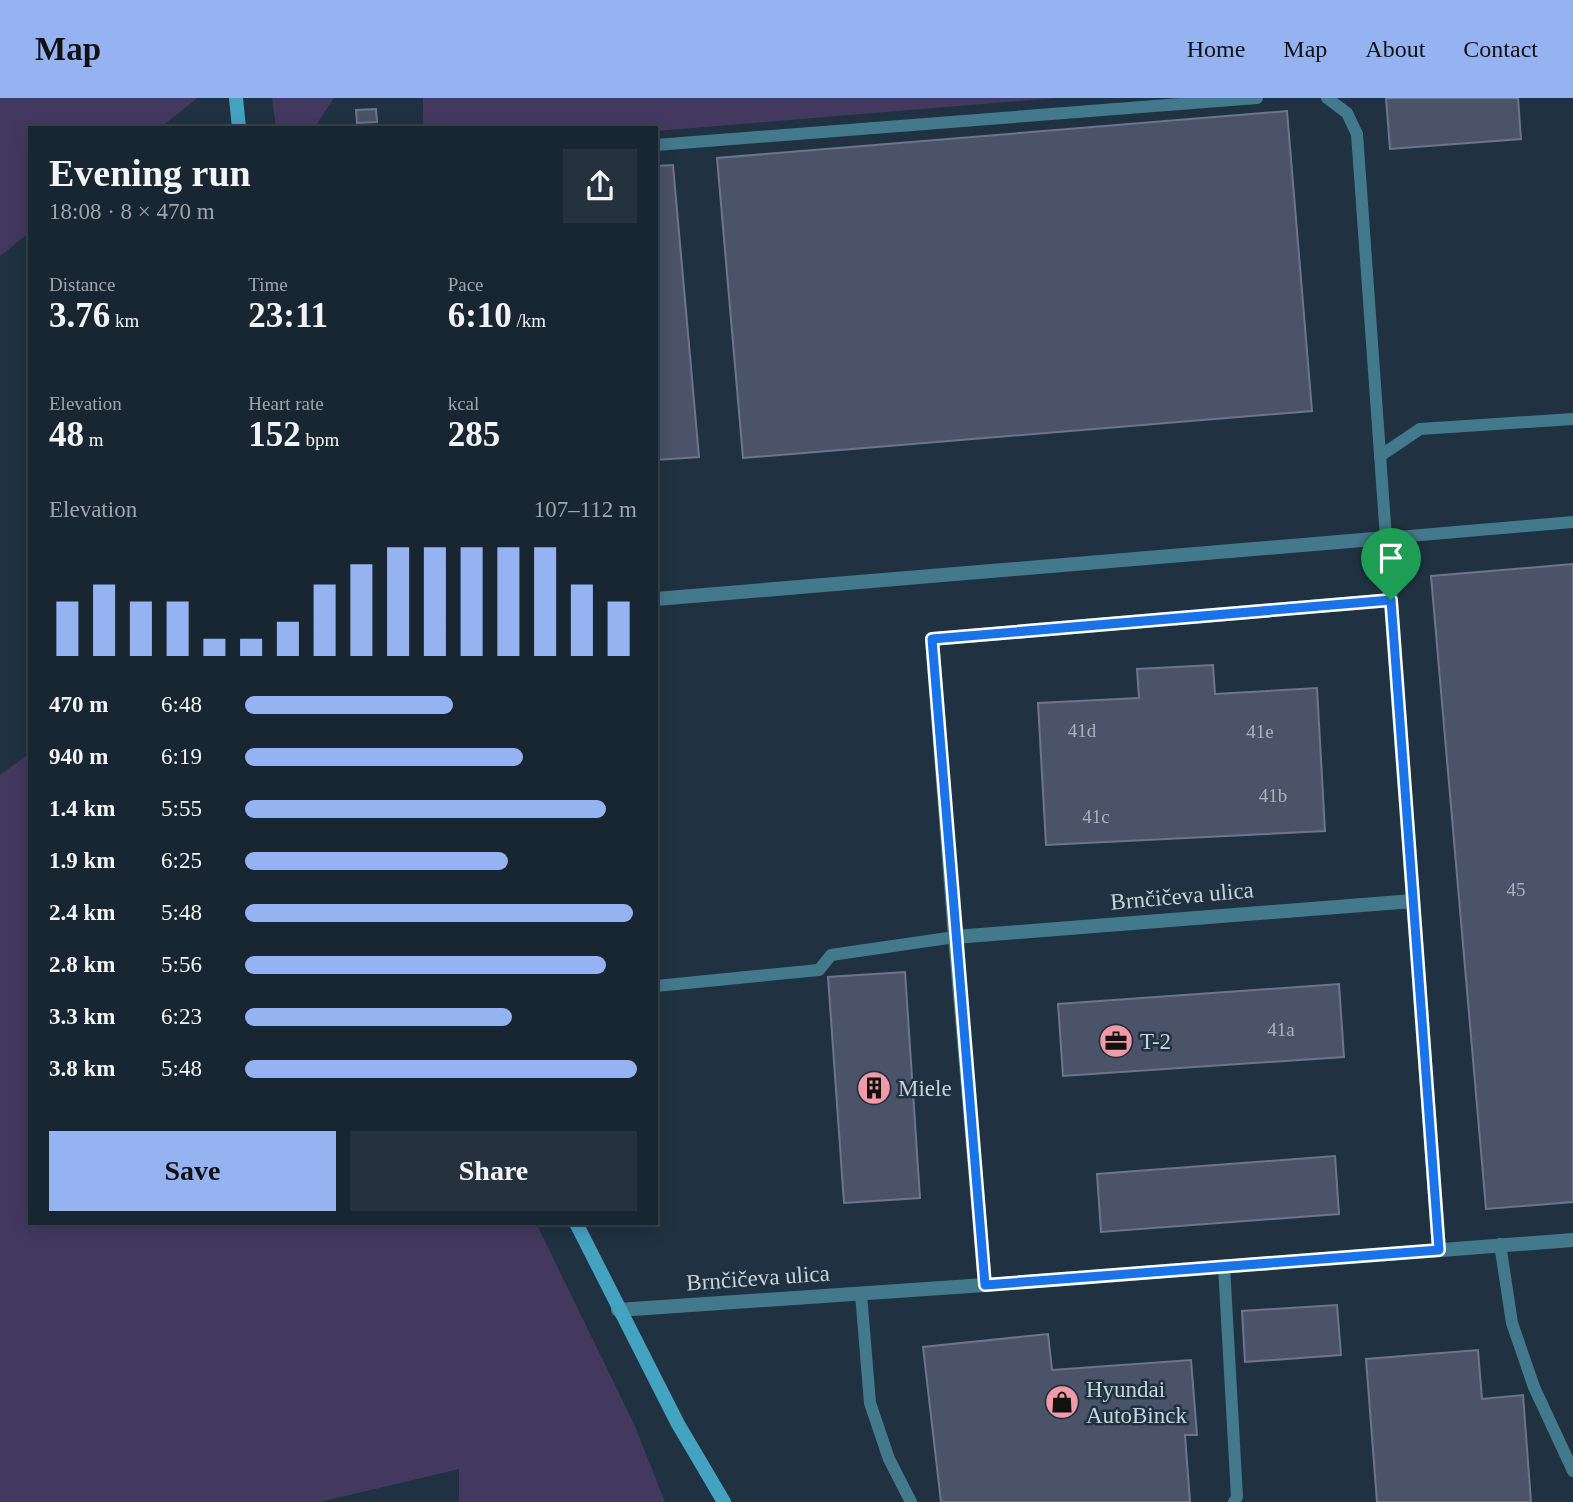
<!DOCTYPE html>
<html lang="en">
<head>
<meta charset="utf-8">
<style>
	body { margin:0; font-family:"Times New Roman",serif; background:#25323d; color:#f1f3f6; height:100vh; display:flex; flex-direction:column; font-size:26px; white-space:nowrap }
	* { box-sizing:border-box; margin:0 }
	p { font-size:23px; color:#9fa5ab }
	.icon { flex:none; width:38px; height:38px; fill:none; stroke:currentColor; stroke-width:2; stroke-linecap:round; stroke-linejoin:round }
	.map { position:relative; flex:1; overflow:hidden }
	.side { position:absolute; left:28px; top:28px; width:630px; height:1099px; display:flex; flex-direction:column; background:#182631; border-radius:0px; box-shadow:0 4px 18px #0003,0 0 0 2px #36434d }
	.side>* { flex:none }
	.pin { position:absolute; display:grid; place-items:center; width:60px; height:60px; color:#fff; margin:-72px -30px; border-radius:50% 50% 50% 0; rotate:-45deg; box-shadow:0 0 7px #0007 }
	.pin .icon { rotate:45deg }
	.round { display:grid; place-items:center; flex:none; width:74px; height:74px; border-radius:0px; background:#25323d }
	.headline { display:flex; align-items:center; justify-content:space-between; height:119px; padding:0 21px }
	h1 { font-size:38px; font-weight:700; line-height:52px }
	.metrics { display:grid; grid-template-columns:repeat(3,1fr); gap:10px; height:119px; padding:7px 21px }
	.metrics div { display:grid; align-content:center }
	.metrics b { font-size:35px; font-weight:700 }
	.metrics small { font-size:19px; font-weight:400 }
	.metrics p { font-size:19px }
	.chart { height:196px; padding:14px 21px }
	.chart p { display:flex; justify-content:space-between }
	.chart svg { width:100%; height:126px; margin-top:7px; stroke:#95b2f1; stroke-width:6 }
	.primary-button { display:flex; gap:14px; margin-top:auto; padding:14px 21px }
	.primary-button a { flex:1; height:80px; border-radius:0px; background:#95b2f1; color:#111; font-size:28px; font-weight:700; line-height:80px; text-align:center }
	.primary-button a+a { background:#25323d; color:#f1f3f6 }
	ul { padding:0 21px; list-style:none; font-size:23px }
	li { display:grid; grid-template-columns:112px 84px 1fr; align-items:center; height:52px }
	li i { height:18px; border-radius:9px; background:#95b2f1 }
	header { display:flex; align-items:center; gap:42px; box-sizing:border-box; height:98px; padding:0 35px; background:#95b2f1; color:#111 }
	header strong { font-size:33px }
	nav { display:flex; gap:38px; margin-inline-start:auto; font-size:24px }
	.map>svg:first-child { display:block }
	.green { fill:#43395f }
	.building { fill:#4b5368; stroke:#6d758c; stroke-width:2 }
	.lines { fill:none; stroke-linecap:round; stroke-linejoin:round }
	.lane { stroke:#437a8b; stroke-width:12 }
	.street { stroke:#437a8b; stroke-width:14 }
	.secondary { stroke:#44a3bf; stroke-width:14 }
	.route-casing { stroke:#fff; stroke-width:14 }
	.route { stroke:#1a73e8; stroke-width:9 }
	.labels { text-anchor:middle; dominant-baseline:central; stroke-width:5; stroke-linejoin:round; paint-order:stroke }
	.number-label { font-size:19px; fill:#a9b3bf }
	.street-label { font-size:23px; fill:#c8d3dc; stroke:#203241 }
	.poi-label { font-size:23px; fill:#c8d3dc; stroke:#203241; text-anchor:start }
</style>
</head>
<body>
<header>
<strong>Map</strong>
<nav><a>Home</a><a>Map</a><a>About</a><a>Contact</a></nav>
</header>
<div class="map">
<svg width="1573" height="1404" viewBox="0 0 1573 1404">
	<rect width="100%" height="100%" fill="#203241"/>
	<!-- green -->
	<g class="green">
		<path d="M0,0H196V1L160,30H30V134L0,158Z"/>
		<path d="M272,0H334L314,30H276Z"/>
		<path d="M423,0H1055L656,33V30H423Z"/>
		<path d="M30,655V1125H536L634,1326L665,1404H459V1371L320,1404H0V677Z"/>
	</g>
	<!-- building -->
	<g class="building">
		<path d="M1386,0H1518L1521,41L1390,51Z"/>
		<path d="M376,11L377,24L357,25L356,12Z"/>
		<path d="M1287,13L1312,313L743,360L717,60Z"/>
		<path d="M673,67L699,359L656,362V68Z"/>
		<path d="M1573,466V1104L1486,1111L1431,478Z"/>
		<path d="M1213,567L1215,596L1317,590L1325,733L1046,747L1038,605L1139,600L1137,571Z"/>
		<path d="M905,874L920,1100L844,1105L828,879Z"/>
		<path d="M1339,886L1344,959L1063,978L1058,906Z"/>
		<path d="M1335,1058L1339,1116L1101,1134L1097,1076Z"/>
		<path d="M1337,1207L1341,1257L1245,1264L1242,1213Z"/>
		<path d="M1048,1236L1052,1272L1191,1262L1197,1337H1185L1190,1404H941L923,1249Z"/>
		<path d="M1478,1252L1482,1301L1523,1297L1531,1404H1377L1366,1261Z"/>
	</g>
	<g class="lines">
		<!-- lane -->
		<g class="lane">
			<path d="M1327,0L1347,15L1357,36L1386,440L1573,424"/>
			<path d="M656,47L1257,0"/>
			<path d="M1380,358L1420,331L1573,321"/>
			<path d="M656,888L819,872L831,857L955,839"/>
			<path d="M1500,1146L1512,1225L1534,1289L1573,1373"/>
			<path d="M1224,1168L1237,1399L1234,1404"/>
			<path d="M861,1196L870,1305L889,1361L911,1404"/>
		</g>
		<!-- street -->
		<g class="street">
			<path d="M656,501L1386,440L1413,803"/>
			<path d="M955,839L932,541L1391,502"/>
			<path d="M985,1187L955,839L1413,803L1439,1152"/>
			<path d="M618,1212L985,1187L1573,1142"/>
		</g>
		<!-- secondary -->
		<g class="secondary">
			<path d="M236,0L239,30"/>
			<path d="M576,1125L678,1326L724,1404"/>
		</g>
	</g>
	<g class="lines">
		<!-- route casing -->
		<g class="route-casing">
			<path id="route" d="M1391,502L1439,1152L985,1187L932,541Z"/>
		</g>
		<!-- route -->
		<use href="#route" class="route"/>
	</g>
	<!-- icons -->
	<defs>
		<g id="office-disc" transform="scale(1.75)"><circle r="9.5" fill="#f39aa8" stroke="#203241"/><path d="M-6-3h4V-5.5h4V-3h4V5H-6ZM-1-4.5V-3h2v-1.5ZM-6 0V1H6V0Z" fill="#111"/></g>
		<g id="building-disc" transform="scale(1.75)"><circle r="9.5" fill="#f39aa8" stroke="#203241"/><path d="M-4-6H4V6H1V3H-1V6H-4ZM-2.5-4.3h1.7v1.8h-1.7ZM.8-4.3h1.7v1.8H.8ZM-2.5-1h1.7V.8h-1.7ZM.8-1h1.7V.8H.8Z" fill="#111"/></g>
		<g id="shop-disc" transform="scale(1.75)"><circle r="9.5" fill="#f39aa8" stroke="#203241"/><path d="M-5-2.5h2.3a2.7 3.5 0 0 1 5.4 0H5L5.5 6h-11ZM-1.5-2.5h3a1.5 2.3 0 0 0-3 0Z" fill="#111"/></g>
	</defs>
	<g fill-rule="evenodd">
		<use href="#office-disc" x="1116" y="943"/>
		<use href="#building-disc" x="874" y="990"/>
		<use href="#shop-disc" x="1062" y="1304"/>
	</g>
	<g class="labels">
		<!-- number labels -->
		<g class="number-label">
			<text x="1082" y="632">41d</text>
			<text x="1260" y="633">41e</text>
			<text x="1273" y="697">41b</text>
			<text x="1096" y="718">41c</text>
			<text x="1516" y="791">45</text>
			<text x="1281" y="931">41a</text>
		</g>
		<!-- street labels -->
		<g class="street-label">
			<text transform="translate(1182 798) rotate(-5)">Brnčičeva ulica</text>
			<text transform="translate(758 1180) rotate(-4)">Brnčičeva ulica</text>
		</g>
		<!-- poi labels -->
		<g class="poi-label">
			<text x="1140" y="943">T-2</text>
			<text x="898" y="990">Miele</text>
			<text x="1086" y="1291">Hyundai<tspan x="1086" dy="26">AutoBinck</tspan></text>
		</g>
	</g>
</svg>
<div class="pin" style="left:1391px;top:502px;background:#1e9e55"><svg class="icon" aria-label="arrive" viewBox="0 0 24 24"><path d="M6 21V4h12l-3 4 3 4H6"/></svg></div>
<section class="side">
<div class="headline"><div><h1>Evening run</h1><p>18:08 · 8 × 470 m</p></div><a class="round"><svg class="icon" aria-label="share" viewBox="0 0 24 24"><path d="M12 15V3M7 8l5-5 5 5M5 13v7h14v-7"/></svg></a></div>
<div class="metrics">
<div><p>Distance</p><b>3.76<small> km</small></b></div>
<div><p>Time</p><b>23:11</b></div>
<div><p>Pace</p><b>6:10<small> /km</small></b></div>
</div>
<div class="metrics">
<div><p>Elevation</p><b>48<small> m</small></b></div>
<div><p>Heart rate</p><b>152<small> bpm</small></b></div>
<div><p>kcal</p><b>285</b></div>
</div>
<div class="chart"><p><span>Elevation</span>107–112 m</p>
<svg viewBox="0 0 160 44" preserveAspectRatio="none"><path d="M5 44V25M15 44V19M25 44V25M35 44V25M45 44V38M55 44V38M65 44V32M75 44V19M85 44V12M95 44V6M105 44V6M115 44V6M125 44V6M135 44V6M145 44V19M155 44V25"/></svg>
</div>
<ul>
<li><b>470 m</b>6:48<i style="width:53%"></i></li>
<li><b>940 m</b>6:19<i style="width:71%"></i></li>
<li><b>1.4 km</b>5:55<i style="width:92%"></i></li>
<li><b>1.9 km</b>6:25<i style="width:67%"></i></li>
<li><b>2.4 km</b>5:48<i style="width:99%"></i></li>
<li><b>2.8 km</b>5:56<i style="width:92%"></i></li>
<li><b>3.3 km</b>6:23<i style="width:68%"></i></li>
<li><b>3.8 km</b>5:48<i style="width:100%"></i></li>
</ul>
<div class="primary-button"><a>Save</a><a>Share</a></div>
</section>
</div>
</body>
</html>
